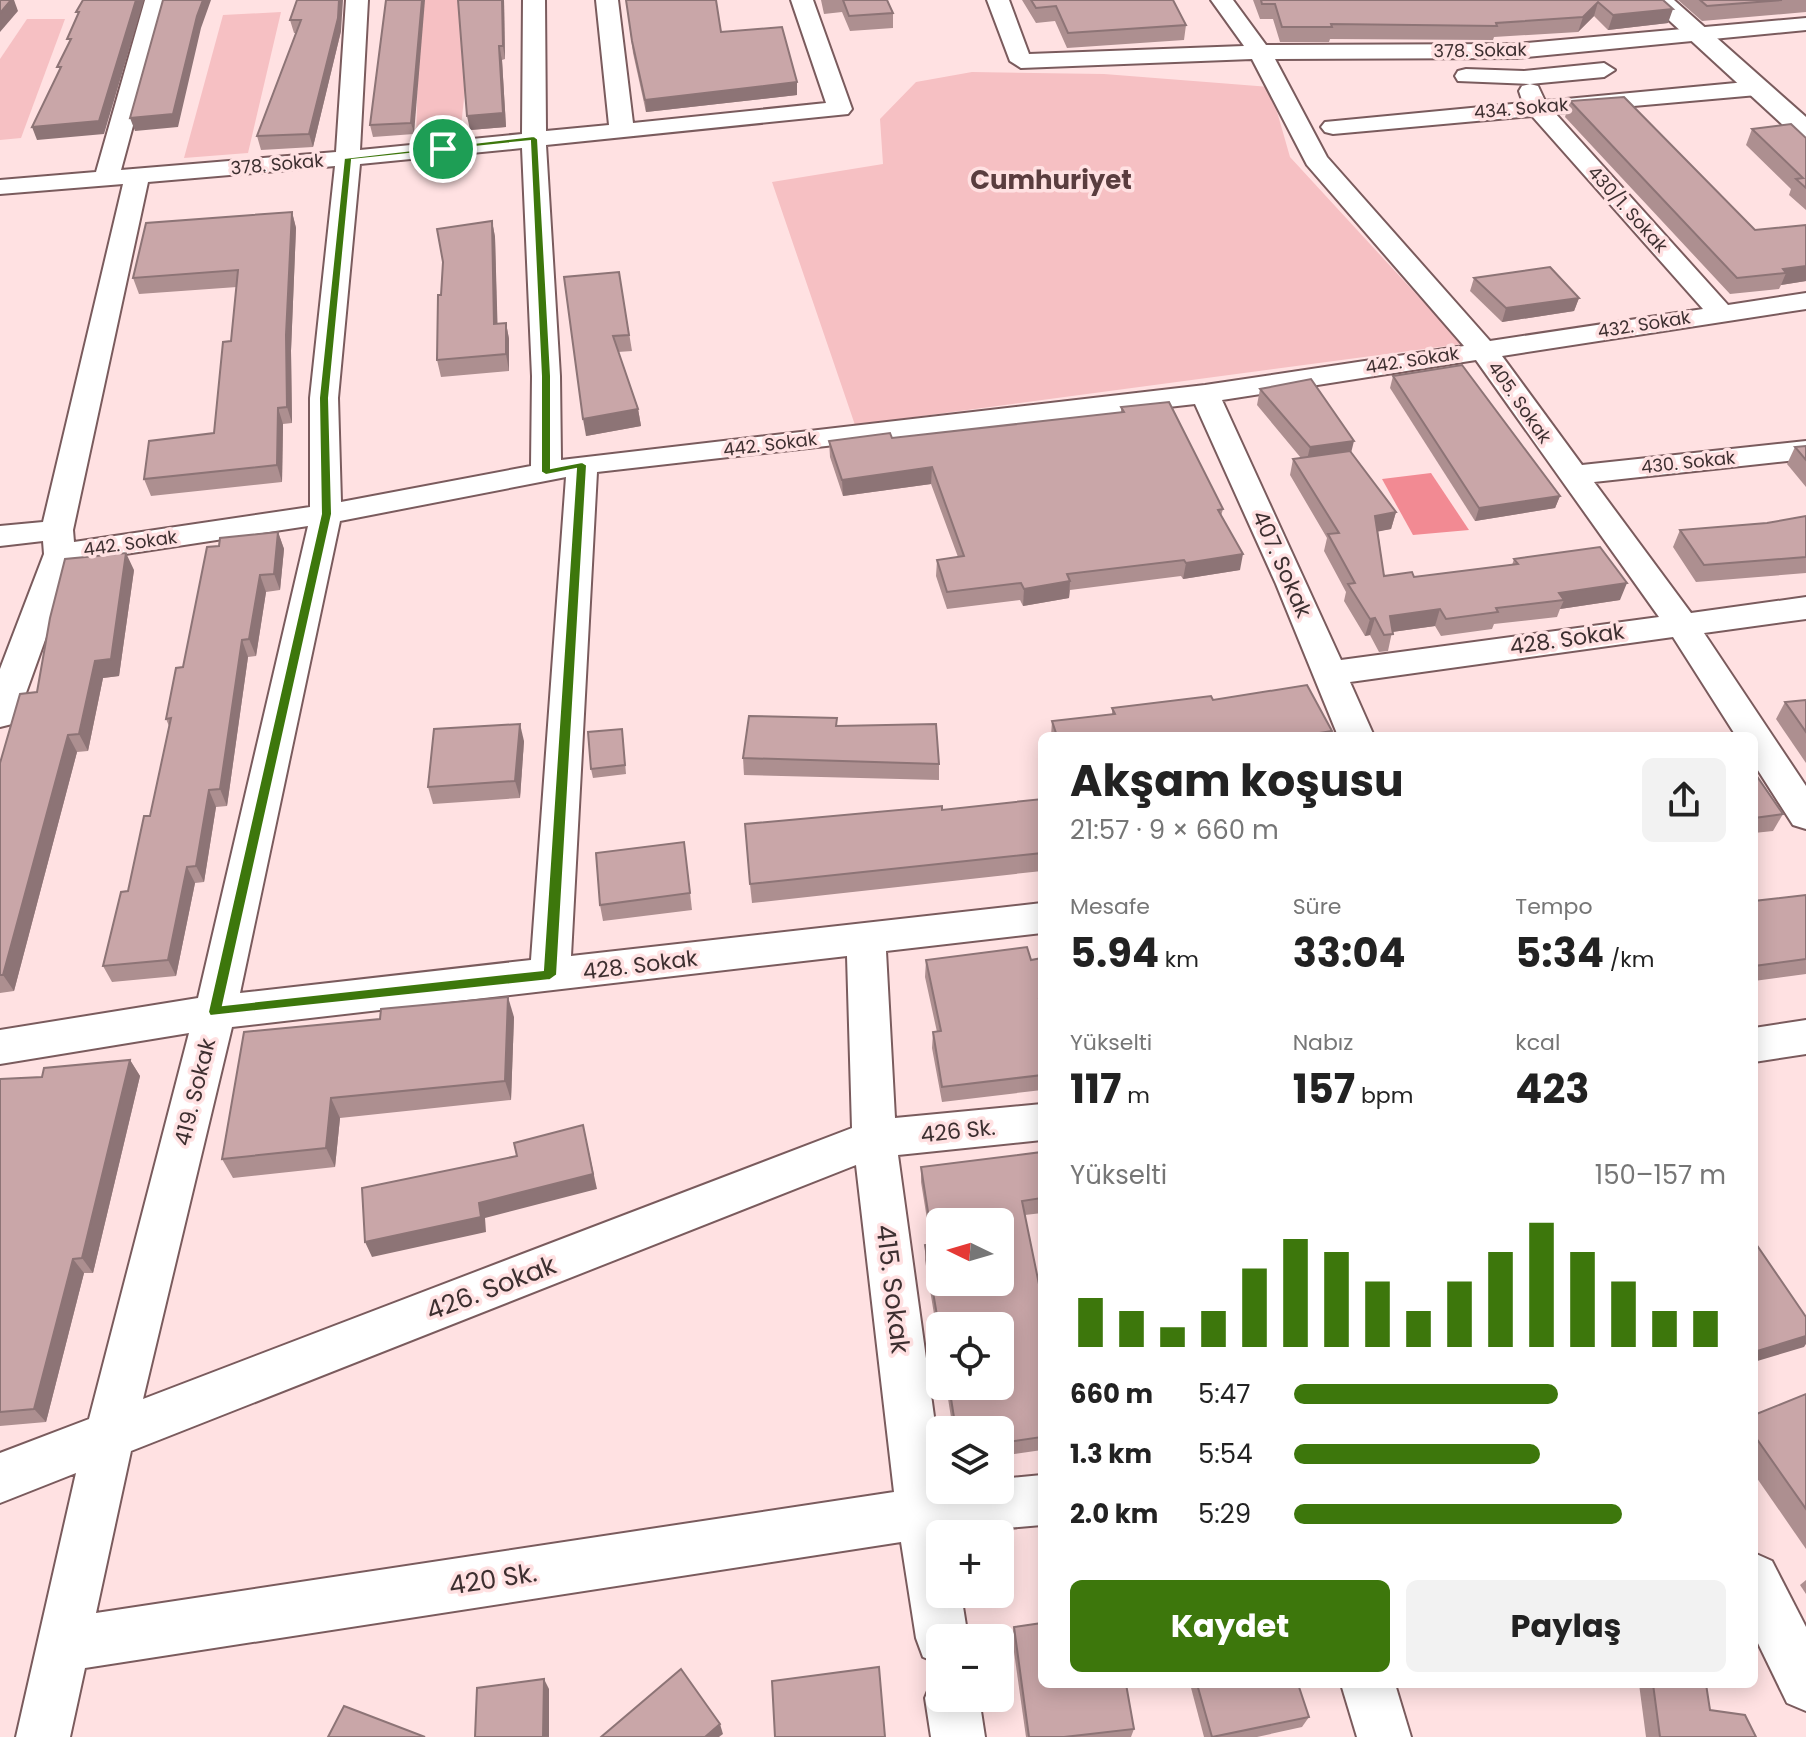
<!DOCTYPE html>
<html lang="tr">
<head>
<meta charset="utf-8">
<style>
	body { margin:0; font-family:Poppins,sans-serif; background:#f2f2f2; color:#222; height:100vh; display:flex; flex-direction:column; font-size:30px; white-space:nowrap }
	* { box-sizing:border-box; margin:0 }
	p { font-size:26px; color:#767676 }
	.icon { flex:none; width:44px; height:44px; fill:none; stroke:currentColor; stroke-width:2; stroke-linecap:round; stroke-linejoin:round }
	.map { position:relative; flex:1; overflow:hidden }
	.details { position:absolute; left:1038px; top:732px; width:720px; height:956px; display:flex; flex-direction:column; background:#fff; border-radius:12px; box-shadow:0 4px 20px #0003 }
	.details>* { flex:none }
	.needle { width:52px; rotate:275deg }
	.controls { position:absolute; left:926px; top:1208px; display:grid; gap:16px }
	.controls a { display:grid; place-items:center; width:88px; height:88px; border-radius:12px; background:#fff; box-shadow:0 4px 20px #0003; font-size:40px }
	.pin { position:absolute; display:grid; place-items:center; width:68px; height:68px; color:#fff; margin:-34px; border:4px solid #fff; border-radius:50%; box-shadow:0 2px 8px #0007 }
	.round { display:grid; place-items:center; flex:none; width:84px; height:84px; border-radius:12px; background:#f2f2f2 }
	.headline { display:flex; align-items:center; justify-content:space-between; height:136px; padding:0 32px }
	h1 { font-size:44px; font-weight:700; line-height:60px }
	.figures { display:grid; grid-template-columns:repeat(3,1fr); gap:12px; height:136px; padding:8px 32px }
	.figures div { display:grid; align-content:center }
	.figures b { font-size:40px; font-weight:700 }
	.figures small { font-size:22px; font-weight:400 }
	.figures p { font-size:22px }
	.chart { height:224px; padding:16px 32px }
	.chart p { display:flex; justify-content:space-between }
	.chart svg { width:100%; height:144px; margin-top:8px; stroke:#3d770c; stroke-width:6 }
	.action { display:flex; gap:16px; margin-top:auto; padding:16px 32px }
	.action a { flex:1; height:92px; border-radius:12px; background:#3d770c; color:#fff; font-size:32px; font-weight:700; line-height:92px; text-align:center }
	.action a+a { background:#f2f2f2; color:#222 }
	ul { padding:0 32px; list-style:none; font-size:26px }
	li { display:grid; grid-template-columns:128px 96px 1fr; align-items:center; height:60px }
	li i { height:20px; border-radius:10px; background:#3d770c }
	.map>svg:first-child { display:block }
	.green { fill:#f6c0c3 }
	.water { fill:#f28a93 }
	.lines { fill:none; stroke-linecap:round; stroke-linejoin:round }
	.street-casing { stroke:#7a5b5d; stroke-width:4 }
	.secondary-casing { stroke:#7a5b5d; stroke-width:4 }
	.street { fill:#fff; fill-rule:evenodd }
	.secondary { fill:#fff; fill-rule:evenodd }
	.wall { fill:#ad8f90 }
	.shaded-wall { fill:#8d7476 }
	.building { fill:#c9a6a8; stroke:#8d7476; stroke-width:2; fill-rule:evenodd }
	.route { fill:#3d770c; stroke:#fff; stroke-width:2; fill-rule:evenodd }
	.labels { text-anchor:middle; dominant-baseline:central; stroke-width:7; stroke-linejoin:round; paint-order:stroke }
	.far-street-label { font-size:18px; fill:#3d2f30; stroke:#ffe1e2 }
	.street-label { font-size:22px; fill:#3d2f30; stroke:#ffe1e2 }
	.far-district-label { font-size:26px; font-weight:bold; fill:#5a3d3f; stroke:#ffe1e2 }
	.near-street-label { font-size:26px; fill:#3d2f30; stroke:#ffe1e2 }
</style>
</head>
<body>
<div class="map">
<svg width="1806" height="1737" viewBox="0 0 1806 1737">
	<rect width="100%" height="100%" fill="#ffe1e2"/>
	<!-- green -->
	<g class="green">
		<path d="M420,0H475L460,135L416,139Z"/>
		<path d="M281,12L248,153L184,158L223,15Z"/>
		<path d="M27,19H65L21,138L0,140V59Z"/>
		<path d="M972,72L1104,74L1270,87L1290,157L1462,344L855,425L772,182L883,164L880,119L916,82Z"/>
	</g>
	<!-- water -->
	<path class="water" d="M1431,473L1469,530L1413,535L1382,479Z"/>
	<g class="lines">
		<!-- street casing -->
		<g class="street-casing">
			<g id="street">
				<path d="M145,0H167L121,170L336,152L346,0H368L360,150L522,134L523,0H545L546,131L609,125L596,0H618L633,123L826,103L791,0H813L852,109L848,114L546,145L560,376L561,460L1205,385L1464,346L1307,165L1252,59L1021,68L1010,61L987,0H1009L1029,54L1244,46L1211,0H1233L1266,45L1516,44L1806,18V30L1516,58L1275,59L1327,157L1490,341L1703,309L1532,116L1333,134L1325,132L1321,127L1325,122L1523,103L1519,91L1522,86L1530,84L1458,81L1455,76L1458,71L1466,69L1524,71L1604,63L1615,70L1604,77L1530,84L1538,86L1545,101L1757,81L1765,83L1768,88L1765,93L1757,95L1555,113L1728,305L1806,293V309L1502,356L1582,465L1806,441V459L1594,482L1691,613L1806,597V619L1704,633L1806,786V829L1793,825L1754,764V736H1736L1673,637L1350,682L1374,736H1338L1276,584L1195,404L597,472L571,956L1042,903V933L886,951L895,1118L1042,1104V1140L898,1155L940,1460V1490H1000V1479L1042,1475V1525L940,1534V1594H961L968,1638H940V1664L923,1657L916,1638L901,1542L85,1668L70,1737H16L76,1473L0,1503V1453L89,1419L189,1033L0,1064V1030L198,998L308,526L73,562L18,715L12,724L0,727V669L44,554L43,541L0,546V526L43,522L123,184L0,194V180L96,172ZM522,148L532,376L531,466L341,502L338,398L360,164ZM335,166L310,398V507L74,542L73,530L148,182ZM1476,360L1659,617L1341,660L1222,400ZM566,477L531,960L240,993L340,521ZM847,956L852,1128L143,1399L232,1027ZM856,1165L894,1492L96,1613L131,1451Z"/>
				<path d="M1806,1020V1054L1754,1062V1028Z"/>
				<path d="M1754,1553L1772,1561L1806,1627V1711L1787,1703L1754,1635Z"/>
				<path d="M940,1676V1698H979L985,1737H931L925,1698L933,1679Z"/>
				<path d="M1341,1684H1395L1411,1737H1357Z"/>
			</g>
		</g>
		<!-- secondary casing -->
		<g class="secondary-casing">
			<path id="secondary" d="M1647,0H1674L1806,117V139L1796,137Z"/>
		</g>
		<!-- street -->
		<use href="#street" class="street"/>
		<!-- secondary -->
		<use href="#secondary" class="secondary"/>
	</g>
	<!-- wall -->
	<g class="wall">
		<path d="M297,0L341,31L313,147L261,150L257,136L296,33H294L290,20Z"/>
		<path d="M386,0L414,134L373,137L370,125Z"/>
		<path d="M504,0L505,59L502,60L506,127L470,130Z"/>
		<path d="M626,0L721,32L797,95L646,112L633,53Z"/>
		<path d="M821,0H887L893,13V28L850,31L842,12L824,14Z"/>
		<path d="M1022,0H1173L1186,25L1184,40L1067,48L1055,21L1036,23Z"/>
		<path d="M1253,0H1663L1668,23L1608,30L1594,16L1578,32L1494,37L1493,40L1330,39L1329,42H1280L1273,19H1260Z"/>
		<path d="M1678,0H1806V12L1702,21Z"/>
		<path d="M1570,101L1806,281L1781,285L1779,289L1730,294L1565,117Z"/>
		<path d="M1752,129L1806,138V210L1789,195L1791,189L1746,145Z"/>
		<path d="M292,212L296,228L291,351L292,423L283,424L282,482L151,496L144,479L214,433L231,341L237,287L139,294L133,278Z"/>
		<path d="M492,221L495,237L497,323H506L509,339V371L441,377L437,360L441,295Z"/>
		<path d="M619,272L632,351L618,352L638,409L641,426L586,436Z"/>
		<path d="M1474,278L1579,298L1574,311L1502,322L1470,291Z"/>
		<path d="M1393,376L1560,496L1555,508L1475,521L1390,388Z"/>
		<path d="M1260,389L1351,453L1396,512L1391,529L1378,531L1384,576L1414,577L1512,565L1514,559L1620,600L1560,609L1557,617L1494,624L1492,629L1441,636L1435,626L1392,632L1388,651L1379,652L1370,635L1365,636L1344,601L1346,592L1324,551L1327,538L1290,475L1293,459L1301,458L1257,405Z"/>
		<path d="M1121,407L1223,509L1221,516L1240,570L1183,579L1181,576L1070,590L1069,598L1023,606L1020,600L947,609L936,576L937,560L958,557L931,484L843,496L830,457L829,441L892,438L1121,413Z"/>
		<path d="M1806,446V487L1787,464L1795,447Z"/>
		<path d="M1806,516V573L1696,582L1673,547L1680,530L1767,523Z"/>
		<path d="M278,532L284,549L280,590L266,592L256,656L248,657L227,806L216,807L204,882L195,883L176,976L112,982L103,966L128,891L150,816L169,726L166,719L183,667L219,546Z"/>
		<path d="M134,570L119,676L103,678L88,751L77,752L14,991L0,993V763L37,692Z"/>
		<path d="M1213,700L1332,731L1331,736H1051L1052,721L1112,714V708Z"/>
		<path d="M1806,700V763L1776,719L1785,702Z"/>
		<path d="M623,737L626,774L593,778L591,769Z"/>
		<path d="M524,741L520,798L433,804L428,787Z"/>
		<path d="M743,758L939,764V780L744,775Z"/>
		<path d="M1754,772L1783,814L1773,831L1754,833Z"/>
		<path d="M1042,799V871L752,903L750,884L942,810Z"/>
		<path d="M684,842L692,910L603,921L600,905Z"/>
		<path d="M1806,895V974L1754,981V901Z"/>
		<path d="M1042,958V1090L942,1102L932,1048L933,1032H937L925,977L926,960H1031Z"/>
		<path d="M514,1017L511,1100L340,1118L335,1167L233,1178L222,1159L244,1032Z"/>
		<path d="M130,1060L140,1076L93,1273H84L46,1422L0,1426V1079L42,1077Z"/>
		<path d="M1042,1152V1213L1025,1215L1042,1299V1450L1000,1456V1430H953L946,1386H1000L940,1326V1350L925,1260V1245L931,1244L921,1182V1167Z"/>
		<path d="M1806,1394V1549L1754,1474V1415Z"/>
		<path d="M1806,1580V1594L1800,1585Z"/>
		<path d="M1014,1627L1134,1729L1131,1737H1026L1012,1638Z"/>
		<path d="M1190,1684H1298L1309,1717L1302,1727L1257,1737H1204Z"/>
		<path d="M1639,1684H1706L1710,1710L1756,1737H1646Z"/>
	</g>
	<!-- shaded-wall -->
	<g class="shaded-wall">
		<path d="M11,0H14L18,11L0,32V13Z"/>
		<path d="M136,0H144L104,134L37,140L32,127Z"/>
		<path d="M203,0H211L201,28L178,127L135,131L130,118L197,16Z"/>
		<path d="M339,0H343L341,31L313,147L309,134Z"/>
		<path d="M422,0H425L414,134L411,123Z"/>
		<path d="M502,0H504L505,59L503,46Z"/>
		<path d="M1598,2L1594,16L1578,32L1583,17Z"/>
		<path d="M1673,9L1668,23L1608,30L1613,15Z"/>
		<path d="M499,46L502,60L506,127L470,130L467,116Z"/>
		<path d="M797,82V95L646,112L645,100Z"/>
		<path d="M292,212L296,228L291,351L292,423L287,407L286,335Z"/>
		<path d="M492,221L495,237L498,340L494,324Z"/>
		<path d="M1806,266V281L1781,285L1786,273L1783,269Z"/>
		<path d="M1579,298L1574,311L1502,322L1506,308Z"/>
		<path d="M506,323L509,339V371L506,354Z"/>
		<path d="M278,408L283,424L282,482L277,465Z"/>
		<path d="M638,409L641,426L586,436L583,419Z"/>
		<path d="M1354,441L1350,457L1306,464L1310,447Z"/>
		<path d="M932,467L931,484L843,496L842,480Z"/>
		<path d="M1560,496L1555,508L1475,521L1479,508Z"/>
		<path d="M1396,512L1391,529L1371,533L1375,516Z"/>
		<path d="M278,532L284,549L280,590L274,574Z"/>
		<path d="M126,553L134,570L119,676L103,678L88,751L79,734L95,661Z"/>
		<path d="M1243,554L1240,570L1183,579L1186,563Z"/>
		<path d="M260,575L266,592L256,656L249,639Z"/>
		<path d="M1070,581L1069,598L1023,606L1024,589Z"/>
		<path d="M1627,583L1620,600L1560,609L1564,600L1559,593Z"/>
		<path d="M1440,609L1435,626L1385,633L1390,616Z"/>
		<path d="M1375,618L1370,635L1365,636L1370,619Z"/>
		<path d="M242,640L248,657L227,806L220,789Z"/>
		<path d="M520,724L524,741L520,798L515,781Z"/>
		<path d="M1332,731L1331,736H1318L1319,733Z"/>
		<path d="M68,735L77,752L14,991L3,975Z"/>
		<path d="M209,790L216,807L204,882L196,866Z"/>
		<path d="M187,867L195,883L176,976L168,960Z"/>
		<path d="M508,997L514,1017L511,1100L505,1081Z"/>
		<path d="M130,1060L140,1076L93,1273L82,1258Z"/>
		<path d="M331,1098L340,1118L335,1167L326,1148Z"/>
		<path d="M583,1125L597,1189L485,1218L486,1232L372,1257L365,1242Z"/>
		<path d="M73,1259L84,1273L46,1422L34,1409Z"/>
		<path d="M1806,1336V1344L1804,1347L1754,1362V1352Z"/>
		<path d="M544,1679L549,1689V1737H543Z"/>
		<path d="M720,1724L723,1734L719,1737H705Z"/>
	</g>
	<!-- building -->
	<g class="building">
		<path d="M0,0H11L0,13Z"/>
		<path d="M83,0H136L99,121L32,127L61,67H57L71,39H67L79,12H76Z"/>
		<path d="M163,0H203L197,16L173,114L130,118Z"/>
		<path d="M297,0H339L338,18L309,134L257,136L301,20H290Z"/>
		<path d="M386,0H422L411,123L370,125Z"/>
		<path d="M458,0H502L503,46H499L503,113L467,116Z"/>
		<path d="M626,0H716L721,32L782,27L797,82L645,100L632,41Z"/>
		<path d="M843,0H887L893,13L849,16Z"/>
		<path d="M1031,0H1173L1186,25L1068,33L1056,6L1036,8Z"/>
		<path d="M1261,0H1663L1673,9L1613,15L1598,2L1583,17L1496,23L1497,26L1331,24L1332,27H1282L1275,4H1262Z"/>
		<path d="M1700,0H1782L1707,6Z"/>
		<path d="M1624,97L1755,230L1806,225V266L1783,269L1786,273L1737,278L1570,101Z"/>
		<path d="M1791,124L1806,138V188L1796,179L1803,178L1752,129Z"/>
		<path d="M292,212L286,335L287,407L278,408L277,465L144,479L149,441L214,433L223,342L231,341L238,270L133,278L146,223Z"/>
		<path d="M492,221L494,324L506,323V354L437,360L438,295H441L443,262L437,229Z"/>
		<path d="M1550,267L1579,298L1506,308L1474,278Z"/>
		<path d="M619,272L629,335L613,336L638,409L583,419L564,277Z"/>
		<path d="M1462,365L1560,496L1479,508L1393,376Z"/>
		<path d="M1311,379L1354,441L1310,447L1260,389Z"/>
		<path d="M1169,402L1223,509L1218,510L1243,554L1186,563L1184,560L1067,574L1070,581L1024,589L1021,583L947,592L937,560L964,556L932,467L842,480L829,441L890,433L892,438L1124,412L1121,407Z"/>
		<path d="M1806,446V460L1795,447Z"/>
		<path d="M1350,451L1396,512L1375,516L1384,576L1412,572L1414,577L1518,564L1514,559L1600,547L1627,583L1559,593L1564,600L1496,608L1498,612L1446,619L1440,609L1390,616L1393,634L1384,635L1375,618L1370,619L1348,584L1355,583L1328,534L1339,533L1293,459Z"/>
		<path d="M1806,516V557L1704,565L1680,530L1767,523Z"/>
		<path d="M278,532L274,574L260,575L249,639L242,640L220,789L209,790L196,866L187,867L168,960L103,966L121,892L128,891L144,816H150L171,718L166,719L176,668L183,667L207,547L219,546L220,538Z"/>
		<path d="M126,553L111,659L95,661L79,734L68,735L3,975H0V763L20,694L37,692L50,618L65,559Z"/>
		<path d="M1307,685L1332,731L1319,733L1320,736H1057L1052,721L1115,714L1112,708L1211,696L1213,700Z"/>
		<path d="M1806,700V732L1785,702Z"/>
		<path d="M749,716L837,718L836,726L936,724L939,764L743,758Z"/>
		<path d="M520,724L515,781L428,787L434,729Z"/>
		<path d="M622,729L625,765L591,769L588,732Z"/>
		<path d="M1754,772L1783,814L1754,818Z"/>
		<path d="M1042,799V853L750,884L745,824L942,806V810Z"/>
		<path d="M684,842L690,893L600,905L596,853Z"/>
		<path d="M1806,895V959L1754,966V901Z"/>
		<path d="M1027,947L1031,960L1042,958V998L1039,999L1042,1012V1075L942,1087L933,1032L941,1031L926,960Z"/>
		<path d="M508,997L505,1081L331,1098L326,1148L222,1159L244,1032L380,1019L381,1009Z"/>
		<path d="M130,1060L82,1258L73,1259L34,1409L0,1412V1079L42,1077L44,1068Z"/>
		<path d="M583,1125L593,1174L479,1203L481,1217L365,1242L362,1188L517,1156L514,1143Z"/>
		<path d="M1042,1152V1198L1022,1201L1042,1299V1437L1000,1443V1430H956L949,1386H1000V1326H940V1333L925,1245L933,1244L921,1167ZM940,1222H1000V1282H940Z"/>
		<path d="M1754,1241L1806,1317V1336L1754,1352Z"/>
		<path d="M1806,1394V1509L1754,1435V1415Z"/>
		<path d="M1042,1623V1684H1126L1134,1729L1064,1737H1029L1014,1627Z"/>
		<path d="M879,1667L885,1737H775L772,1681Z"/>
		<path d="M681,1669L720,1724L705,1737H601Z"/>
		<path d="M544,1679L543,1737H475L477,1688Z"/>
		<path d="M1197,1684H1298L1309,1717L1212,1737Z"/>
		<path d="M1653,1684H1706L1710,1710L1745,1715L1756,1737H1660Z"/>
		<path d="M344,1706L425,1737H328Z"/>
	</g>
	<!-- route -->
	<path class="route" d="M534,136L538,139L551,376V468L582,462L587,465L557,975L550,980L210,1016L208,1012L321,514L319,398L344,158ZM530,141L541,376V472L546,475L576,469L543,970L223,1005L332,514L329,398L352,160Z"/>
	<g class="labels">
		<!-- far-street labels -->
		<g class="far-street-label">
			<text transform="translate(1480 50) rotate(-1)">378. Sokak</text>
			<text transform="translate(1521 108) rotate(-5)">434. Sokak</text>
			<text transform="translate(277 164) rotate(-5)">378. Sokak</text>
			<text transform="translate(1628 209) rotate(48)">430/1. Sokak</text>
			<text transform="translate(1644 324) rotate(-9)">432. Sokak</text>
			<text transform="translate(1412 360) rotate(-9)">442. Sokak</text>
			<text transform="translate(1520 402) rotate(55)">405. Sokak</text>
			<text transform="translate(770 444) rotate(-7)">442. Sokak</text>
			<text transform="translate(1688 462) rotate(-6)">430. Sokak</text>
			<text transform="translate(130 543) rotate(-8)">442. Sokak</text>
		</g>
		<!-- street labels -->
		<g class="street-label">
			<text transform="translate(1282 564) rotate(66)">407. Sokak</text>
			<text transform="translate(1567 639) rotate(-8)">428. Sokak</text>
			<text transform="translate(640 965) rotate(-7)">428. Sokak</text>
			<text transform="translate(195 1092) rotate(-76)">419. Sokak</text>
			<text transform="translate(958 1131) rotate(-6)">426 Sk.</text>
		</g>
		<!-- far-district labels -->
		<g class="far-district-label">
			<text x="1051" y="180">Cumhuriyet</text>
		</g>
		<!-- near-street labels -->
		<g class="near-street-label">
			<text transform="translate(491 1288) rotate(-21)">426. Sokak</text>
			<text transform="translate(893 1289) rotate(83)">415. Sokak</text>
			<text transform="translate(493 1579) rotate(-9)">420 Sk.</text>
		</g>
	</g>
</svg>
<div class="controls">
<a><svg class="needle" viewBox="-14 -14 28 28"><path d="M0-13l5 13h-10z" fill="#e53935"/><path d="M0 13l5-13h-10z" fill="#767676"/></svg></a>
<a><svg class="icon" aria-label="locate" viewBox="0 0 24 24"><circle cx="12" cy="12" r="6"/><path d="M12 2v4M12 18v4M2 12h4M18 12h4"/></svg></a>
<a><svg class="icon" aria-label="layers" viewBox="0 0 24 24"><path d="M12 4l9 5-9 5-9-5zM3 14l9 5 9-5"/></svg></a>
<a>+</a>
<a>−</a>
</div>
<div class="pin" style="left:443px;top:149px;background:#1e9e55"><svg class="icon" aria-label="arrive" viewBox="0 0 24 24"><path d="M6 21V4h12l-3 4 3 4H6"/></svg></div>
<section class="details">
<div class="headline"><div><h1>Akşam koşusu</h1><p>21:57 · 9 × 660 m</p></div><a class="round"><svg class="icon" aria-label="share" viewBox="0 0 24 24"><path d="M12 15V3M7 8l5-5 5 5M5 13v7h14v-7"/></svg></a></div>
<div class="figures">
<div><p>Mesafe</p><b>5.94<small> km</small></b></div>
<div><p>Süre</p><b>33:04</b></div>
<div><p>Tempo</p><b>5:34<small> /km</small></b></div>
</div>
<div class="figures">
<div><p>Yükselti</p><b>117<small> m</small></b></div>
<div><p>Nabız</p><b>157<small> bpm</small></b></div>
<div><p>kcal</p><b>423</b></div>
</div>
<div class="chart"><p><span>Yükselti</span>150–157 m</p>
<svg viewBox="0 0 160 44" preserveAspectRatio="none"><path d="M5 44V29M15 44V33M25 44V38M35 44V33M45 44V20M55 44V11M65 44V15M75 44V24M85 44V33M95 44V24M105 44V15M115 44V6M125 44V15M135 44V24M145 44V33M155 44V33"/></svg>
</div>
<ul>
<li><b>660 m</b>5:47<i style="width:61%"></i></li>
<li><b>1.3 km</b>5:54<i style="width:57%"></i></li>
<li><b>2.0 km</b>5:29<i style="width:76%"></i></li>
</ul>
<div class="action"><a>Kaydet</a><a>Paylaş</a></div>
</section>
</div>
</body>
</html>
